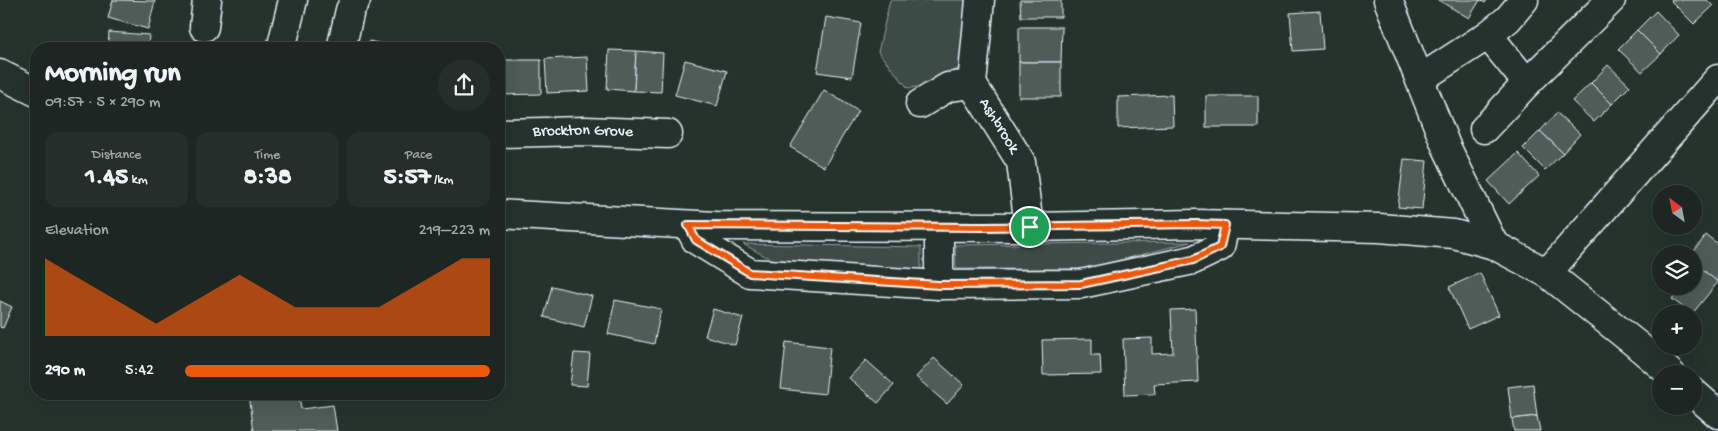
<!DOCTYPE html>
<html lang="en">
<head>
<meta charset="utf-8">
<style>
	body { margin:0; font-family:"Gochi Hand",sans-serif; background:#252e2a; color:#f1f3f6; height:100vh; display:flex; flex-direction:column; font-size:19px; white-space:nowrap }
	* { box-sizing:border-box; margin:0 }
	p { font-size:16px; color:#a0a5a5 }
	.icon { flex:none; width:28px; height:28px; fill:none; stroke:currentColor; stroke-width:2; stroke-linecap:round; stroke-linejoin:round }
	.map { position:relative; flex:1; overflow:hidden }
	.details { position:absolute; left:30px; top:42px; width:475px; height:358px; display:flex; flex-direction:column; background:#1c2622; border-radius:20px; box-shadow:0 5px 20px #0002,0 0 0 1px #3a4340 }
	.details>* { flex:none }
	.needle { width:32px; rotate:328deg }
	.tools { position:absolute; left:1652px; top:185px; display:grid; gap:10px }
	.tools a { display:grid; place-items:center; width:50px; height:50px; border-radius:50%; background:#1c2622; box-shadow:0 5px 20px #0002,0 0 0 1px #3a4340; font-size:25px }
	.pin { position:absolute; display:grid; place-items:center; width:42px; height:42px; color:#fff; margin:-21px; border:2px solid #fff; border-radius:50%; box-shadow:0 1px 5px #0007 }
	.round { display:grid; place-items:center; flex:none; width:52px; height:52px; border-radius:26px; background:#252e2a }
	.summary { display:flex; align-items:center; justify-content:space-between; height:85px; padding:0 15px }
	h1 { font-size:28px; font-weight:700; line-height:38px }
	.figures { display:grid; grid-template-columns:repeat(3,1fr); gap:8px; height:85px; padding:5px 15px }
	.figures div { display:grid; align-content:center; border-radius:12px; background:#252e2a; text-align:center }
	.figures b { font-size:25px; font-weight:700 }
	.figures small { font-size:14px; font-weight:400 }
	.figures p { font-size:14px }
	.chart { height:140px; padding:10px 15px }
	.chart p { display:flex; justify-content:space-between }
	.chart svg { width:100%; height:90px; margin-top:5px; fill:#ea580c; opacity:.7 }
	ul { padding:0 15px; list-style:none; font-size:16px }
	li { display:grid; grid-template-columns:80px 60px 1fr; align-items:center; height:38px }
	li i { height:12px; border-radius:6px; background:#ea580c }
	.map>svg:first-child { display:block }
	.grass { fill:#3e4b47; stroke:#939ea0 }
	.building { fill:#505c59; stroke:#e8f1f8 }
	.lines { fill:none; stroke-linecap:round; stroke-linejoin:round }
	.minor-casing { stroke:#e8f1f8; stroke-width:31 }
	.tertiary-casing { stroke:#e8f1f8; stroke-width:31 }
	.minor { stroke:#26332d; stroke-width:28 }
	.tertiary { stroke:#26332d; stroke-width:28 }
	.route-casing { stroke:#fff; stroke-width:10 }
	.route { stroke:#ea580c; stroke-width:6 }
	.labels { text-anchor:middle; dominant-baseline:central; stroke-width:5; stroke-linejoin:round; paint-order:stroke }
	.street-label { font-size:16px; fill:#e8f1f8; stroke:#26332d }
</style>
</head>
<body>
<div class="map">
<svg width="1718" height="431" viewBox="0 0 1718 431">
	<rect width="100%" height="100%" fill="#26332d"/>
	<filter id="ink" filterUnits="userSpaceOnUse"><feTurbulence type="fractalNoise" baseFrequency=".02" numOctaves="2"/><feDisplacementMap in="SourceGraphic" scale="10" xChannelSelector="R" yChannelSelector="G"/><feConvolveMatrix kernelMatrix="1 2 1 2 8 2 1 2 1" color-interpolation-filters="sRGB"/></filter>
	<g filter="url(#ink)">
		<!-- grass -->
		<g class="grass">
			<path d="M890,0H967L961,67L928,86L908,88L878,52Z"/>
			<path d="M1190,242L1086,269H956L955,245Z"/>
			<path d="M743,244L921,247V272L785,267Z"/>
		</g>
		<!-- building -->
		<g class="building">
			<path d="M113,0L155,1L148,29L108,18Z"/>
			<path d="M1020,0H1061V17H1021Z"/>
			<path d="M1438,0H1487L1485,3L1480,0L1469,18Z"/>
			<path d="M1672,0H1707L1713,6L1694,24L1671,1Z"/>
			<path d="M1320,11L1323,49L1293,51L1290,13Z"/>
			<path d="M1656,11L1679,35L1661,54L1637,30Z"/>
			<path d="M826,17L861,23L852,77L817,72Z"/>
			<path d="M1019,27H1062L1061,62H1019Z"/>
			<path d="M1637,30L1661,54L1642,72L1618,49Z"/>
			<path d="M109,32L149,35L148,49H108Z"/>
			<path d="M369,41L407,49H368Z"/>
			<path d="M427,43L455,47V49H426Z"/>
			<path d="M609,50L636,51L634,91L607,89Z"/>
			<path d="M636,51L663,53L661,92L634,91Z"/>
			<path d="M587,57L589,91L547,93L545,59Z"/>
			<path d="M499,60H541V94L499,95Z"/>
			<path d="M685,60L727,71L717,106L675,95Z"/>
			<rect x="1019" y="62" width="42" height="35"/>
			<path d="M1608,65L1630,86L1612,104L1591,83Z"/>
			<path d="M1591,83L1612,104L1594,122L1572,101Z"/>
			<path d="M824,90L858,111L824,167L790,147Z"/>
			<path d="M1172,95L1173,126L1118,128V97Z"/>
			<rect x="1206" y="96" width="52" height="31"/>
			<path d="M1557,113L1580,134L1563,153L1540,131Z"/>
			<path d="M1540,131L1563,153L1545,170L1523,148Z"/>
			<path d="M1518,153L1539,176L1509,204L1488,181Z"/>
			<path d="M1404,159L1427,161L1422,209L1398,207Z"/>
			<path d="M1706,235L1718,244V282L1694,263V254H1692Z"/>
			<path d="M1694,263L1718,282L1692,314L1672,299L1679,290L1674,286H1694Z"/>
			<path d="M1480,273L1499,315L1468,329L1449,287Z"/>
			<path d="M552,286L592,296L584,327L544,317Z"/>
			<path d="M615,300L661,309L654,344L608,334Z"/>
			<path d="M0,301L12,307L3,328L0,327Z"/>
			<path d="M713,309L743,318L735,345L705,336Z"/>
			<path d="M1195,309L1198,382L1154,384L1155,394L1125,395L1123,339L1152,338V354L1173,353L1171,310Z"/>
			<path d="M1092,339V355H1100L1101,374L1043,375L1042,340Z"/>
			<path d="M786,342L830,347L825,394L781,389Z"/>
			<path d="M574,353L590,354L587,386L570,385Z"/>
			<path d="M934,358L964,385L947,404L916,377Z"/>
			<path d="M866,360L894,385L878,403L849,378Z"/>
			<path d="M1533,384L1537,416L1512,419L1508,387Z"/>
			<path d="M249,394H299L301,409L333,405L337,431H254Z"/>
			<path d="M1537,416L1540,431H1514L1512,419Z"/>
		</g>
		<g class="lines">
			<!-- minor casing -->
			<g class="minor-casing">
				<g id="minor">
					<path id="s1" d="M980,0L972,84L1021,162L1029,227"/>
					<path d="M204,27L207,0"/>
					<path d="M1488,35L1527,83L1611,0"/>
					<path d="M281,49L293,0"/>
					<path d="M341,49L350,10L356,0"/>
					<path d="M1420,79L1488,35L1508,19L1524,0"/>
					<path d="M920,104L948,87L972,84"/>
					<path d="M1484,129L1527,83"/>
					<path id="s2" d="M499,133L585,131L668,134"/>
					<path d="M688,225L696,240L750,273L939,285L1081,284L1193,260L1220,247L1225,225"/>
					<path d="M1547,273L1718,79"/>
					<path d="M939,285V227"/>
				</g>
			</g>
			<!-- tertiary casing -->
			<g class="tertiary-casing">
				<g id="tertiary">
					<path d="M1388,0L1446,146L1494,245"/>
					<path d="M0,74L36,92"/>
					<path d="M499,214L716,226L1029,227L1196,224L1379,228L1454,234L1494,245L1547,273L1636,344L1671,374"/>
					<path d="M1694,393L1718,414"/>
				</g>
			</g>
			<!-- minor -->
			<use href="#minor" class="minor"/>
			<!-- tertiary -->
			<use href="#tertiary" class="tertiary"/>
		</g>
	</g>
	<g class="lines" filter="url(#ink)">
		<!-- route casing -->
		<g class="route-casing">
			<path id="route" d="M1196,224L1225,225L1220,247L1193,260L1081,284L939,285L750,273L696,240L688,225L984,227Z"/>
		</g>
		<!-- route -->
		<use href="#route" class="route"/>
	</g>
	<g class="labels">
		<!-- street labels -->
		<g class="street-label">
			<text stroke="none"><textPath href="#s1" startOffset="134">Ashbrook</textPath></text>
			<text stroke="none"><textPath href="#s2" startOffset="84">Brockton Grove</textPath></text>
		</g>
	</g>
</svg>
<div class="tools">
<a><svg class="needle" viewBox="-14 -14 28 28"><path d="M0-13l5 13h-10z" fill="#e53935"/><path d="M0 13l5-13h-10z" fill="#a0a5a5"/></svg></a>
<a><svg class="icon" aria-label="layers" viewBox="0 0 24 24"><path d="M12 4l9 5-9 5-9-5zM3 14l9 5 9-5"/></svg></a>
<a>+</a>
<a>−</a>
</div>
<div class="pin" style="left:1030px;top:227px;background:#1e9e55"><svg class="icon" aria-label="arrive" viewBox="0 0 24 24"><path d="M6 21V4h12l-3 4 3 4H6"/></svg></div>
<section class="details">
<div class="summary"><div><h1>Morning run</h1><p>09:57 · 5 × 290 m</p></div><a class="round"><svg class="icon" aria-label="share" viewBox="0 0 24 24"><path d="M12 15V3M7 8l5-5 5 5M5 13v7h14v-7"/></svg></a></div>
<div class="figures">
<div><p>Distance</p><b>1.45<small> km</small></b></div>
<div><p>Time</p><b>8:38</b></div>
<div><p>Pace</p><b>5:57<small> /km</small></b></div>
</div>
<div class="chart"><p><span>Elevation</span>219–223 m</p>
<svg viewBox="0 0 160 44" preserveAspectRatio="none"><path d="M0 44V6L10 14L20 22L30 30L40 38L50 30L60 22L70 14L80 22L90 30L100 30L110 30L120 30L130 22L140 14L150 6L160 6V44z"/></svg>
</div>
<ul>
<li><b>290 m</b>5:42<i style="width:100%"></i></li>
</ul>
</section>
</div>
</body>
</html>
